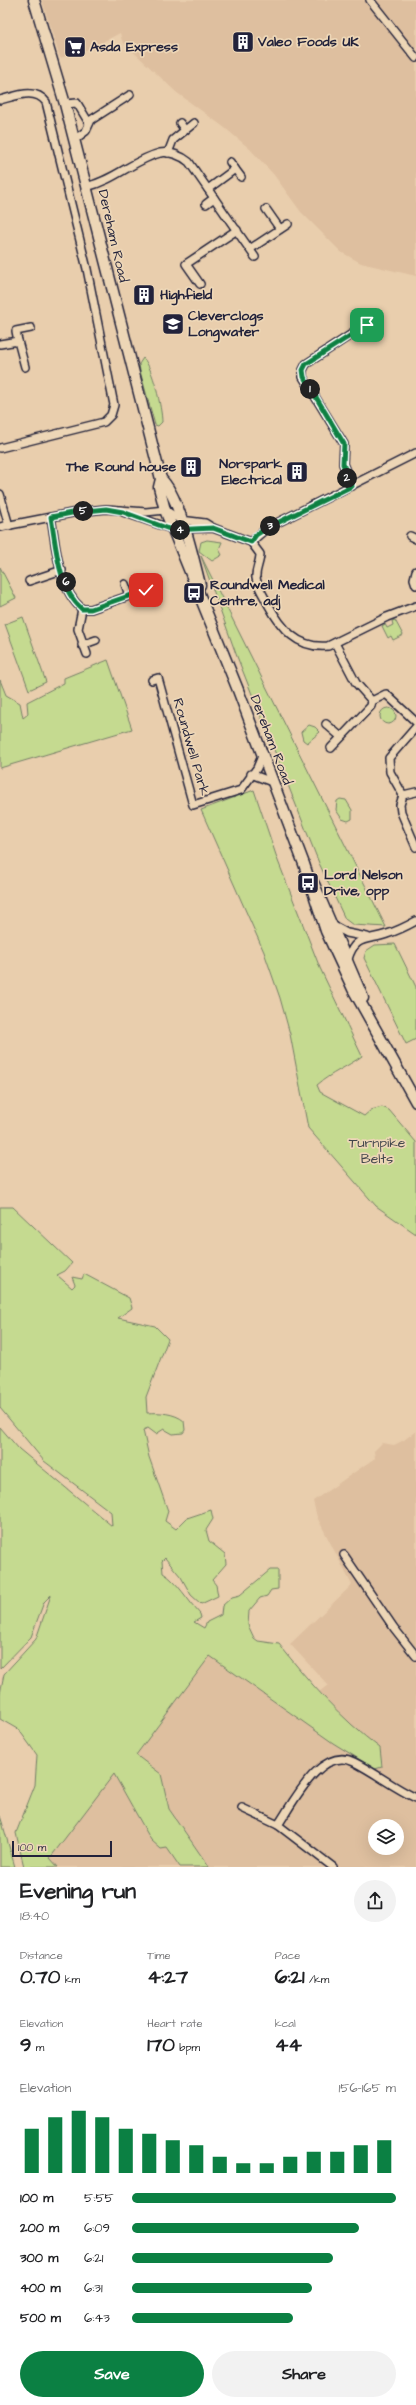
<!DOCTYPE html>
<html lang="en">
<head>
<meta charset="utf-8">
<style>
	body { margin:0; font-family:"Architects Daughter",sans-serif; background:#f2f2f2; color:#202124; height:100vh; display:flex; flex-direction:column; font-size:15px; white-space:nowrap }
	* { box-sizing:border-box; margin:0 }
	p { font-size:13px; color:#757577 }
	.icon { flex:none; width:22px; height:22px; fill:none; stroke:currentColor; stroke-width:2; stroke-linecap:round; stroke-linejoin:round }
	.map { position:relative; height:1867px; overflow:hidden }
	.sheet { display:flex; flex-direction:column; background:#fff; flex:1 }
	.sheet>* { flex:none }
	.tools { position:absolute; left:368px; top:1819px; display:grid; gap:8px }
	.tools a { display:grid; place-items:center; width:36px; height:36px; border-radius:50%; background:#fff; box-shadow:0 4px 16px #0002; font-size:20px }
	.scale { position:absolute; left:12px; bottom:10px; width:100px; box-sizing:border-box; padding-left:4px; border:2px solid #22223b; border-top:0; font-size:11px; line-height:14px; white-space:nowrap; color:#22223b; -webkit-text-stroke:3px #edd6b6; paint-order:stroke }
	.pin { position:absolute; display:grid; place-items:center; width:34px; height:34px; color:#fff; margin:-17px; border-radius:8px; box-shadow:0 2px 6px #0006 }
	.km { position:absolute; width:20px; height:20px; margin:-10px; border-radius:50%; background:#222; color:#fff; font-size:11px; line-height:20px; text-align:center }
	.round { display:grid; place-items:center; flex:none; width:42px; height:42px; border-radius:21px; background:#f2f2f2 }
	.headline { display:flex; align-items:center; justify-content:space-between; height:68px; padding:0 20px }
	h1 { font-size:22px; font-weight:800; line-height:30px }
	.stats { display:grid; grid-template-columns:repeat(3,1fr); gap:6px; height:68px; padding:4px 20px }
	.stats div { display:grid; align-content:center }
	.stats b { font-size:20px; font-weight:800 }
	.stats small { font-size:11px; font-weight:400 }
	.stats p { font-size:11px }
	.chart { height:112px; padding:8px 20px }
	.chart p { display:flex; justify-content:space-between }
	.chart svg { width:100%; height:72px; margin-top:4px; stroke:#0b8043; stroke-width:6 }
	.primary-button { display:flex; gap:8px; margin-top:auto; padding:8px 20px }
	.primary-button a { flex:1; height:46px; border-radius:24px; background:#0b8043; color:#fff; font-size:16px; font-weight:800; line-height:46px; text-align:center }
	.primary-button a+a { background:#f2f2f2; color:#202124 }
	ul { padding:0 20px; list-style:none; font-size:13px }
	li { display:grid; grid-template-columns:64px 48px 1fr; align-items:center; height:30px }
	li i { height:10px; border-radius:5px; background:#0b8043 }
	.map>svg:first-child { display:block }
	.built { fill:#debf9f; fill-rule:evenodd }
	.green { fill:#c5da90; stroke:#747e66 }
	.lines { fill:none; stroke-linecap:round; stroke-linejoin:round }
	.minor-casing { stroke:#22223b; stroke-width:10 }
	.highway-casing { stroke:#22223b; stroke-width:13 }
	.minor { stroke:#edd6b6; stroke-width:7 }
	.highway { stroke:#edd6b6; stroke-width:10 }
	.route-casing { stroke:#fff; stroke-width:8 }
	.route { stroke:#0b8043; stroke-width:5 }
	.labels { text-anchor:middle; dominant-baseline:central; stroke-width:3.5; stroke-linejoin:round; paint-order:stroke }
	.poi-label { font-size:14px; font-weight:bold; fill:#22223b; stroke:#edd6b6; text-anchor:start }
	.street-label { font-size:14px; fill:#22223b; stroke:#edd6b6 }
	.park-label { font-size:14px; fill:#43474c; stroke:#edd6b6 }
</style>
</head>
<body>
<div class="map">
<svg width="416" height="1867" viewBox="0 0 416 1867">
	<rect width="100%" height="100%" fill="#e9cead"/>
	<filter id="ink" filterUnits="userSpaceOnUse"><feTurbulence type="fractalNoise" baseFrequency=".025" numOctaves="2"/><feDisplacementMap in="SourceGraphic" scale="8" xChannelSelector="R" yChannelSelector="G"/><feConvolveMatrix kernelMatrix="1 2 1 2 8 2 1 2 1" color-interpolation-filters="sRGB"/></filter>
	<g filter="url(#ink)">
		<!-- built -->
		<g class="built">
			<path d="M42,0H416V276L361,263L341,252L301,212L274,175L250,149L225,128L176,92L122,41L120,33L89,49L60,58Z"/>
			<path d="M416,1431V1867H209L169,1809L161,1774L136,1755L210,1655L333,1743L349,1751L379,1748L354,1729L319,1692L328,1685L290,1644L352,1585L317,1517L313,1501L375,1458L374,1451L382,1443L394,1445L404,1440ZM375,1826H397V1848H375Z"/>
			<path d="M114,1773L151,1840L167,1848L180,1867H57L49,1858Z"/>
		</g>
		<!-- green -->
		<g class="green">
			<path d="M143,358C153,367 162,409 162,422L158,426L155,425L140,371L139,364Z"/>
			<path d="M207,540L222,542L219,549L222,555L212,561L199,551L201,542Z"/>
			<path d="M201,556L386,927L353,925L345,919L319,863L236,654Z"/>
			<path d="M0,567L16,598L0,606Z"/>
			<path d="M23,617L46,682L29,690L5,624Z"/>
			<path d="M395,620L403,635L393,640L391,636L388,638L382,626L385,624L387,628L393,625L392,621Z"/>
			<path d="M108,660L132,729L0,768V680L6,695L20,703L23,718L28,714L27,702L64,683V678Z"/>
			<circle cx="388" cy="716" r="8"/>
			<path d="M309,725L315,727L320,732L307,743L303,740L301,732Z"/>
			<path d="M254,790L278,861L320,968L362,1056C347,1067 331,1073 317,1085L320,1092L364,1116L371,1110L382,1107L389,1110L416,1142V1234L376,1206L308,1128L290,1034L280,998L264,952L201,810Z"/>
			<path d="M340,799L346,800L352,810V819L348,821L342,819L336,810L337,801Z"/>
			<path d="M395,944L416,987V1039L406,1044L364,958L366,951L375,945Z"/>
			<path d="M0,1207H13L72,1263L65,1271L57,1275L72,1288L75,1285L72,1277L82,1279L84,1274L129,1298L132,1308L118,1318L155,1326L168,1339L146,1397L147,1413C158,1412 175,1413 184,1421L185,1430L183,1433L173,1434L164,1429L156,1434L148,1428L143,1430L149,1457L168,1511L165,1521L176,1529L187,1518L211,1510L213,1519L206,1530L209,1541L225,1554L226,1564L212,1580L216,1585L218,1596L201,1604L191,1595L181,1577L165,1558L162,1561L163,1573C177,1581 188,1601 200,1614L201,1618L194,1622L204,1628L207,1622L221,1615L222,1606L232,1597L240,1595L270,1570H278V1589L271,1590L267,1596L260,1598L249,1611L248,1625L254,1638L258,1641L279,1644C309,1682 341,1719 380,1748L382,1767L375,1769L333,1743L210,1656L136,1755L161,1774L169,1809L209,1867H180L167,1848L161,1849L151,1840L114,1774L50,1858L58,1867H24L16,1833L35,1785L37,1755L19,1730L0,1719V1694L4,1674L36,1639L51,1595L44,1602L31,1637L0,1669V1427L19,1449L112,1526L111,1512L44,1461L0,1408Z"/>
			<path d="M0,1816L2,1822L15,1867H0Z"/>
		</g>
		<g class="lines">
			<!-- minor casing -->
			<g class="minor-casing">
				<g id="minor">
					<path d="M370,0L416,58"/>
					<path d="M0,100C16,96 35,87 46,102L87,269L114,405L111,415L104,422L0,448"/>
					<path d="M65,104L77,103L89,123"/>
					<path d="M180,123L185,130"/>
					<path d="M74,140L86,131L91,120L130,95"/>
					<path d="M168,153L173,140L194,123"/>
					<path d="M235,169L241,177"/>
					<path d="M86,187C115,180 135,159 160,153C170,151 182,156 189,162L255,257"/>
					<path d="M208,189L235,169L230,162"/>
					<path d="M206,204L214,198"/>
					<path d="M266,209L280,229"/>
					<path d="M250,249L288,224"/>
					<path d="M200,284L186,264L237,230"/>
					<path d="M367,325L373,333"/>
					<path d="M18,341L16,331L31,328"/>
					<path d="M0,344L18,341L25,367"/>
					<path d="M352,486L343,464L344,444L303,377V370L306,364L375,319"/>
					<path d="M0,494L9,526"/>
					<path d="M123,512L172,529L213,528L251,542L260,554C260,563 255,570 256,578C258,588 264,596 268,604C281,628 297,649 328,646L387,617L416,606"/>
					<path d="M51,517C56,546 58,589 82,609H91L146,590"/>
					<path d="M0,527L77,512L106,509L146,512L165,510L181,520L205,523L213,528"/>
					<path d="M410,536L416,539"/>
					<path d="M251,542L267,528L416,453"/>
					<path d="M416,571L414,579L416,585"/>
					<path d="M29,581L62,570"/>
					<path d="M125,584L129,595"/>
					<path d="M82,609L78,629L87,654"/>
					<path d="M335,643L356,683L372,701"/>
					<path d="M82,645L96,640"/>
					<path d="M152,680L158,678L193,805L241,790L257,768L262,756"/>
					<path d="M372,701L386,694L416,722"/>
					<path d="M326,724L341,737"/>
					<path d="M331,748L371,706L372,701"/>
					<path d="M251,774L272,782"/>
					<path d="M416,792L403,795L400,805L401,812L416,847"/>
					<path d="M403,795L390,772L389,758L416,727"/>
					<path d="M334,926L347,933L367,937"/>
					<path d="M348,959C355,935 367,941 387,934C397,931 407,926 416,921"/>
					<path d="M344,1555L394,1628L416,1656"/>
					<path d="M242,1808L278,1825"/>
					<path d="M333,1867L278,1825C293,1803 321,1745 354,1762C376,1773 394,1788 416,1798"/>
				</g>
			</g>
			<!-- highway casing -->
			<g class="highway-casing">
				<g id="highway">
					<path d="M34,0L65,104L161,479L159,487L165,510L238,690L304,864L326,931L353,989L416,1102"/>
					<path d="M161,479C179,495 194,560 200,585"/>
					<path d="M314,884L363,998"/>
				</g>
			</g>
			<!-- minor -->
			<use href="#minor" class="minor"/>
			<!-- highway -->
			<use href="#highway" class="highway"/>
		</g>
	</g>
	<g class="lines" filter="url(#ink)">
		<!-- route casing -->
		<g class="route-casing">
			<path id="route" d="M146,590L91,609H82C58,589 56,546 51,517L77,512L106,509L123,512L172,530L213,528L251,542L256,535L267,528L352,486L343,464L344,444L304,377L303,370L306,364L367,325"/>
		</g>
		<!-- route -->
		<use href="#route" class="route"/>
	</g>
	<!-- icons -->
	<defs>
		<g id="building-square" transform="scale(1.15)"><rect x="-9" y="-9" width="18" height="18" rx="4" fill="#22223b" stroke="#edd6b6"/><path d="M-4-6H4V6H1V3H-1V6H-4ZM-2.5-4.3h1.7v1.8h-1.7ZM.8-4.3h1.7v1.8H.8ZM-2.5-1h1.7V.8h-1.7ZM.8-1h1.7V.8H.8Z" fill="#fff"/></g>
		<g id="supermarket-square" transform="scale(1.15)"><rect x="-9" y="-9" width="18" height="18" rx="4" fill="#22223b" stroke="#edd6b6"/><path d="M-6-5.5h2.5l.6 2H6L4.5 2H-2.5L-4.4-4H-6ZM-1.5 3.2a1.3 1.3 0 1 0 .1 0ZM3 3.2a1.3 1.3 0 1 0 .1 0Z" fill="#fff"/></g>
		<g id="school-square" transform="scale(1.15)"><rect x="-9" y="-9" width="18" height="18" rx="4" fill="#22223b" stroke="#edd6b6"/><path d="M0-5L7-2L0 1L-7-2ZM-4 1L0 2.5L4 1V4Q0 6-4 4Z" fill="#fff"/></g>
		<g id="bus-square" transform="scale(1.15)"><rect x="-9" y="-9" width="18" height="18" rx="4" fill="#22223b" stroke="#edd6b6"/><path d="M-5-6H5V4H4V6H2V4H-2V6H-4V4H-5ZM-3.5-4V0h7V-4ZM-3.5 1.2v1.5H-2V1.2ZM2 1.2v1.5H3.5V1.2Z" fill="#fff"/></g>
	</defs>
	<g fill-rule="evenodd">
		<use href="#building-square" x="243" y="42"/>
		<use href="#supermarket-square" x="75" y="47"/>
		<use href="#building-square" x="144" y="295"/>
		<use href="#school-square" x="173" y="324"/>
		<use href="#building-square" x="191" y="467"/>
		<use href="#building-square" x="297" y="472"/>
		<use href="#bus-square" x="194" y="593"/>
		<use href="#bus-square" x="308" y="883"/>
	</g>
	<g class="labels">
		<!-- poi labels -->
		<g class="poi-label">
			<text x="258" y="42">Valeo Foods UK</text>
			<text x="90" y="47">Asda Express</text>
			<text x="160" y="295">Highfield</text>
			<text x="188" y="316">Cleverclogs<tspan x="188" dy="16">Longwater</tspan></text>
			<text x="282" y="464" text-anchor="end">Norspark<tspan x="282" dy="16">Electrical</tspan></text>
			<text x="176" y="467" text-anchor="end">The Round house</text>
			<text x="210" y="585">Roundwell Medical<tspan x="210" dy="16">Centre, adj</tspan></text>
			<text x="324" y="875">Lord Nelson<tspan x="324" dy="16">Drive, opp</tspan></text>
		</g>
		<!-- street labels -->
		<g class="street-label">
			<text transform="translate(113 236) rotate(77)">Dereham Road</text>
			<text transform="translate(271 740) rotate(69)">Dereham Road</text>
			<text transform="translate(191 747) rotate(74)">Roundwell Park</text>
		</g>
		<!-- park labels -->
		<g class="park-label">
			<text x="377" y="1143">Turnpike<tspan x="377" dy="16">Belts</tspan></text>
		</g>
	</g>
</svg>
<div class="tools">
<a><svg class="icon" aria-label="layers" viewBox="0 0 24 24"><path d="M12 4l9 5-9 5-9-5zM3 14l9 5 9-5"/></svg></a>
</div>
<div class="scale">100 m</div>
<div class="pin" style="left:367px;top:325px;background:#1e9e55"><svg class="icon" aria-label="arrive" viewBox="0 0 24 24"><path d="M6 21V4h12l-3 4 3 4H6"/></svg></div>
<div class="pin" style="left:146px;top:590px;background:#d93025"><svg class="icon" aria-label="check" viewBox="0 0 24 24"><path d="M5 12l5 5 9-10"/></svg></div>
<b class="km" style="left:310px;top:389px">1</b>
<b class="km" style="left:347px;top:478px">2</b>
<b class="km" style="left:270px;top:526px">3</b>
<b class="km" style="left:180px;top:530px">4</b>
<b class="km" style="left:83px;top:511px">5</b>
<b class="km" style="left:66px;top:582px">6</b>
</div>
<section class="sheet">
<div class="headline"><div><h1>Evening run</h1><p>18:40</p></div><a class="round"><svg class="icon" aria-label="share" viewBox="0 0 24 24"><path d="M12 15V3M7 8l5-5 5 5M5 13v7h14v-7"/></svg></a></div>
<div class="stats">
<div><p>Distance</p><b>0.70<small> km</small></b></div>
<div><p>Time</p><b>4:27</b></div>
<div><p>Pace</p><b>6:21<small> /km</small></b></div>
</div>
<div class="stats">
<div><p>Elevation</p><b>9<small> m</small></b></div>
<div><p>Heart rate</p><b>170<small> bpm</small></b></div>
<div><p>kcal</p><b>44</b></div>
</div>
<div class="chart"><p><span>Elevation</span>156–165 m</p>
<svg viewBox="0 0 160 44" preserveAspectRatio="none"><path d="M5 44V17M15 44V10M25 44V6M35 44V10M45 44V17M55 44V20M65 44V24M75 44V27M85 44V34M95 44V38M105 44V38M115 44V34M125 44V31M135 44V31M145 44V27M155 44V24"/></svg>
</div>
<ul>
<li><b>100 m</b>5:55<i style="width:100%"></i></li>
<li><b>200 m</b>6:09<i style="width:86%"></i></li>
<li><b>300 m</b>6:21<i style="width:76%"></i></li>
<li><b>400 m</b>6:31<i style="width:68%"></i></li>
<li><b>500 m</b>6:43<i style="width:61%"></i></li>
</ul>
<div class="primary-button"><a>Save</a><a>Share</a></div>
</section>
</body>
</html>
